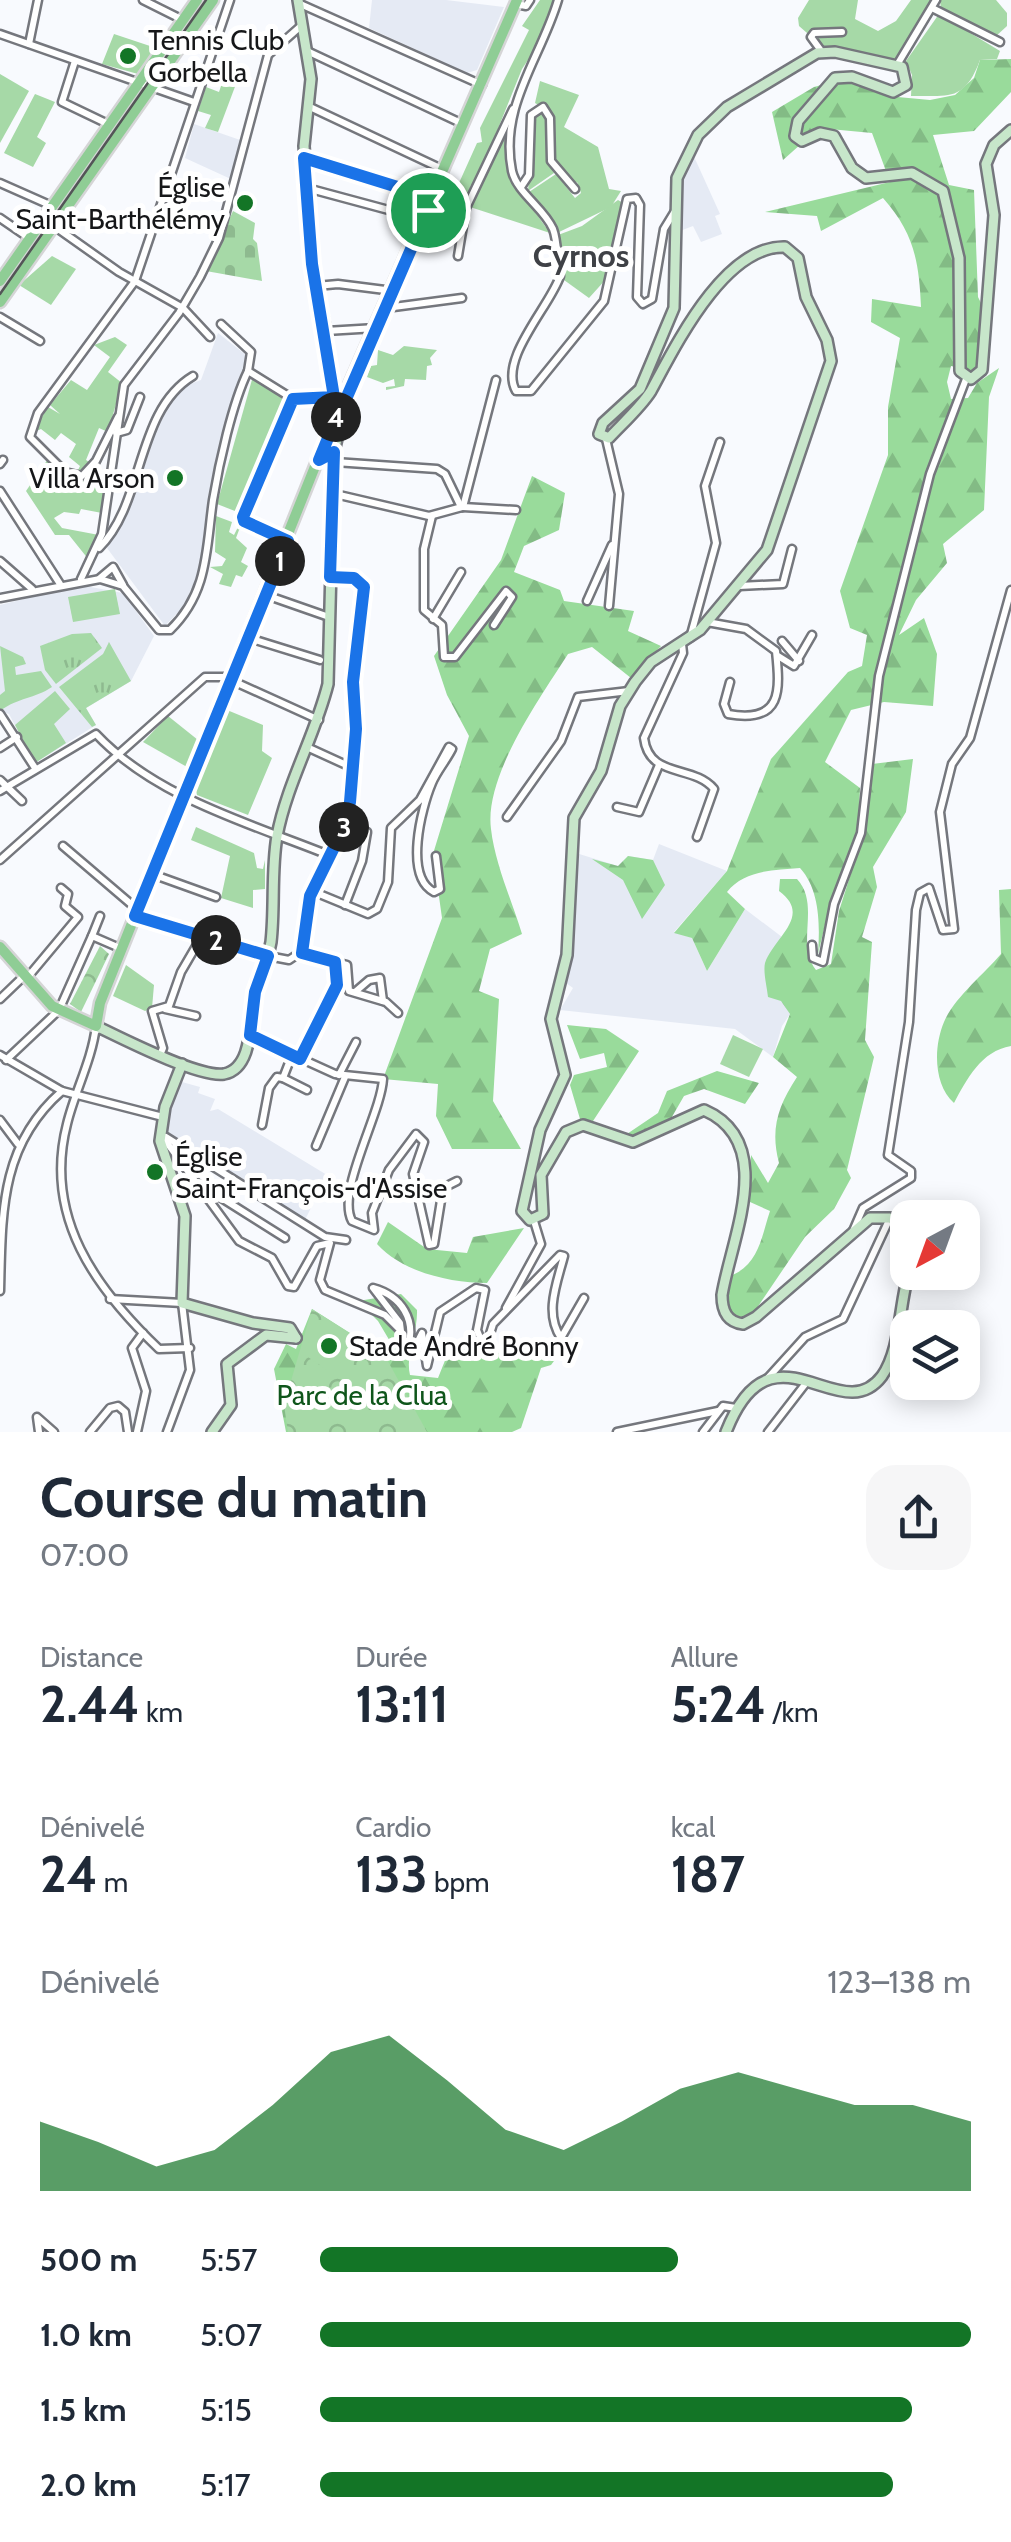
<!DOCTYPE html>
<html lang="fr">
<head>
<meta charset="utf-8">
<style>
	body { margin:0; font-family:Cabin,sans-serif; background:#f6f6f7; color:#1f2937; height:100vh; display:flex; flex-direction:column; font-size:38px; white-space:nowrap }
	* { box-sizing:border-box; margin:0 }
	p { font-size:32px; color:#747a83 }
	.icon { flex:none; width:55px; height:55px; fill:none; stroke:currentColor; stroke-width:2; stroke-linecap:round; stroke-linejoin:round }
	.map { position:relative; height:1432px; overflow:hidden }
	.side { display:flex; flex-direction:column; background:#fff; flex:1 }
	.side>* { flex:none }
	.needle { width:65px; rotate:221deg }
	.tools { position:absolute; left:890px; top:1200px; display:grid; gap:20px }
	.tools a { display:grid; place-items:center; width:90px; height:90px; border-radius:20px; background:#fff; box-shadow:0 5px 25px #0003; font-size:50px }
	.pin { position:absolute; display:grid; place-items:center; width:85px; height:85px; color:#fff; margin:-42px; border:5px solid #fff; border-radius:50%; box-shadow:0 2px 10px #0007 }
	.km { position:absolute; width:50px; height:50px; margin:-25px; border-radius:50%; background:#222; color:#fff; font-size:28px; line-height:50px; text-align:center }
	.round { display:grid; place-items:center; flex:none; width:105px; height:105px; border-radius:30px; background:#f6f6f7 }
	.overview { display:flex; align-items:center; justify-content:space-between; height:170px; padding:0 40px }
	h1 { font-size:55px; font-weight:800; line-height:75px }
	.figures { display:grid; grid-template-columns:repeat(3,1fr); gap:15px; height:170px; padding:10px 40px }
	.figures div { display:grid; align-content:center }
	.figures b { font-size:50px; font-weight:800 }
	.figures small { font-size:28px; font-weight:400 }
	.figures p { font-size:28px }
	.chart { height:280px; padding:20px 40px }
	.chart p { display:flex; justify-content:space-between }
	.chart svg { width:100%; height:180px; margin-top:10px; fill:#137526; opacity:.7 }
	ul { padding:0 40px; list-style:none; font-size:32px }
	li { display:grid; grid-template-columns:160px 120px 1fr; align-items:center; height:75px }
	li i { height:25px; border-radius:12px; background:#137526 }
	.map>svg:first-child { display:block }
	.built { fill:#e5eaf4 }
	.grass { fill:url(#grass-tufts) }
	.forest { fill:url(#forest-firs) }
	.cemetery { fill:url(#cemetery-stones) }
	.park { fill:url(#park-crowns) }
	.garden { fill:#a6d9a7 }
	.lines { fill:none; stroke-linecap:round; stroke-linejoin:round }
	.street-casing { stroke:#75777d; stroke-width:11 }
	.secondary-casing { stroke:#75777d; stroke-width:14 }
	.primary-casing { stroke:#d5d5d6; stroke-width:15 }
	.street { stroke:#fff; stroke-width:6 }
	.secondary { stroke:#c7e6ca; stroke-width:9 }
	.primary { stroke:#8fcd95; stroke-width:10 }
	.tram { stroke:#535557; stroke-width:2.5 }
	.route-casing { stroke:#fff; stroke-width:20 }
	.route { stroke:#1a73e8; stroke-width:12 }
	.poi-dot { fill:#137526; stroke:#fff; stroke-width:4 }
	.labels { text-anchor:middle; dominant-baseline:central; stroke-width:10; stroke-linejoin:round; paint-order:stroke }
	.poi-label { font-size:28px; fill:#161719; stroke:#fff; text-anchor:start }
	.park-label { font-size:28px; fill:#0f561b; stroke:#fff }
	.quarter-label { font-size:32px; font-weight:bold; fill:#3f4146; stroke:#fff }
</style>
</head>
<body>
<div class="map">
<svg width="1011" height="1432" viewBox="0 0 1011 1432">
	<defs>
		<pattern id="grass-tufts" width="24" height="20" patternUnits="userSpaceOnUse" patternTransform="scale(2.5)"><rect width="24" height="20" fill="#a6d9a7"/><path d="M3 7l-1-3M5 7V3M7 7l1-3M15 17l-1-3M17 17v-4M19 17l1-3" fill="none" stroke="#8eba8f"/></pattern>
		<pattern id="forest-firs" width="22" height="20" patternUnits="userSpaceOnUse" patternTransform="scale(2.5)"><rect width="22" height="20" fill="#99db9b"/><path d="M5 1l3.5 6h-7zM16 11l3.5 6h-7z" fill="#83bb85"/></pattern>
		<pattern id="cemetery-stones" width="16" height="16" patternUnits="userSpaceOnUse" patternTransform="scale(2.5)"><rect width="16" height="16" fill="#a6d9a7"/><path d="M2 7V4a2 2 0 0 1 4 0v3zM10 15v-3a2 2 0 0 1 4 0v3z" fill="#8eba8f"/></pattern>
		<pattern id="park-crowns" width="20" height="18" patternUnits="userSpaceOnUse" patternTransform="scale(2.5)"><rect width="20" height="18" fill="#a6d9a7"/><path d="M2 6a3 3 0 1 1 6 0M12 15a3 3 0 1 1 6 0" fill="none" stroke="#8eba8f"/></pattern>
	</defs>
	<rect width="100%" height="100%" fill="#f8fafe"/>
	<!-- built -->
	<g class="built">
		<path d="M372,0H446L504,7L477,70L467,73L369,28Z"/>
		<path d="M194,124L243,141L233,180L185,158Z"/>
		<path d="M691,150L720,214L715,216L722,234L701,242L693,226L680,231L681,181Z"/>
		<path d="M218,333L246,355L210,499L205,559L184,606L165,626L107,548L158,426L179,388L201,380Z"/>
		<path d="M80,585L123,593L154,636L131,681L86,708L96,725L35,763L9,714L0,711V605Z"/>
		<path d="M659,844L727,871L674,932L692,938L707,971L745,909L782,937L765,964L790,1014L782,1026L773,1057L735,1029L560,1010L573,988L566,983L573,952L576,853L618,866L628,856L653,860Z"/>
		<path d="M182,1082L200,1087L198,1093L215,1099L210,1111L218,1109L327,1175L305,1220L167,1132L172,1102Z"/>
	</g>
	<!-- grass -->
	<g class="grass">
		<path d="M91,633L102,648L56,684L45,670L40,646L72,634Z"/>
		<path d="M109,642L131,681L86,708L96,725L92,727L59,687L103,654Z"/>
	</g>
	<!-- forest -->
	<g class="forest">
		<path d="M1011,59V92L974,131L933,135L949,185L974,190L978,297L984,309L980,365L975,371L951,366L947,382L951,399L968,398L977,383L999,368L989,397L984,510L943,544L947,563L916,600L899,635L924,618L937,654L933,706L884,702L851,710L825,762L860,788L858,833L829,908L818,954C820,925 820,890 800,868C774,870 744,870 727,892L745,909L707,971L692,938L674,933L727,871L771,759L848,672L862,666L867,635L850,628L840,591L888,455V407L900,338L871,322L872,299L921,307C919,261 914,233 883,198L821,231L817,216L765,212L890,182L872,133L819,128L783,160L772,112L814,87L843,79L887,96L930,100L955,95L974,78L980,60Z"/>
		<path d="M532,476L565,493L559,530L524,546L514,572L560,590L564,601L634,611L628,631L661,646L631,678L592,647L568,654C540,698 484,776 491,829C495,864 512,901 522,934L490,949L479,991L499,999L493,1101L521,1149H452L436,1116L438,1084L383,1079L442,918L433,854L469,736L447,695L434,656L501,560Z"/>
		<path d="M913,759L906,812L873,867L877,887L862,937L872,942L865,1040L874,1057L847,1170L851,1178L834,1209L805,1237L742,1330L726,1322L730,1276C759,1265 761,1238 770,1211L750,1202L751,1155L768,1183L779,1163C770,1129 778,1106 797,1077L773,1057L790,1014L781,1001L768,997C767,987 763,972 765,963C774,937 813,916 779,891L780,879H797C821,905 795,944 816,970L831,964L839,911L866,826L872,764Z"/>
		<path d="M628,856L653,860L665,885L642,919L623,880L592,859L618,866Z"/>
		<path d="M1011,889V1046C981,1051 967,1079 954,1103C934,1085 933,1048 944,1022C954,998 984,974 1001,954L999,890Z"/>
		<path d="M567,1025L606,1029L639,1051L593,1121L580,1119L570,1085L574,1075L607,1067L604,1053L580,1059Z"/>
		<path d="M717,1071L759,1083L745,1104L704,1089L684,1096L669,1122L638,1140L624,1136L658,1113L667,1091Z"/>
		<path d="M388,1222L427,1249L467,1253L473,1237L524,1228L487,1283C450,1283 402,1272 377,1244Z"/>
		<path d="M401,1294L417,1310C418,1332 405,1354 410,1375L438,1378L452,1343L479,1357L571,1338L551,1365L541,1368L521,1428L512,1432H286L274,1369L286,1344L296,1349L312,1309L385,1355L391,1343L378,1321L358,1301Z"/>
	</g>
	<!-- cemetery -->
	<path class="cemetery" d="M233,211L255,223L253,239L257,243L262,281L206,271Z"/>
	<!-- park -->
	<g class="park">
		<path d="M100,946L109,954L81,1012L70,1004Z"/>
		<path d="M312,1309L385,1356L427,1432H288L284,1405Z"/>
	</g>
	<!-- garden -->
	<g class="garden">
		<path d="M540,0H553L546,33L522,69L475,186L471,185L463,207L456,205L459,183L477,143L482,142L480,128L529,30L522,26Z"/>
		<path d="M809,0H858L855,19L878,31L896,21L911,0H934L900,57L893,59L822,46L799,26L798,18Z"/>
		<path d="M940,0H996L1007,13V26L995,37L941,9Z"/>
		<path d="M939,14L1000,51L997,59L980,60C964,103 948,95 911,96L912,75L906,61Z"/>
		<path d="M114,34L150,46L152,52L138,74L102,64Z"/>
		<path d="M228,65L242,68L218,132L205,128L211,115L198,111L206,87L219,92Z"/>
		<path d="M0,74L29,91L0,143Z"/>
		<path d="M540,81L579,95L564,127L598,147L609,189L621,191L611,207L557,233L529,192L556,174L575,198L581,193L577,182L573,185L553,157V113L535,103Z"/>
		<path d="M35,94L55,102L37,137L46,143L33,167L4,153Z"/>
		<path d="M542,109L547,114L546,148L554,173L528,191L534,119Z"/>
		<path d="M511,114L508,127L517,187L550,233L470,207Z"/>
		<path d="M618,200L623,203L607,278L589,298L564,280L558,235L582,226Z"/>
		<path d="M52,256L76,269L51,305L19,285Z"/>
		<path d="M115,337L127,345L108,372L122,383L108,432L99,428L86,460L92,464L77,472L80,466L69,457L76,444L61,433L55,440L41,429L32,433L48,407L60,414L50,405L71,380L87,390L110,357L94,345Z"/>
		<path d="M404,346L437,350L430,358L432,365L427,366L426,380L405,379L404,386L386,390V387L395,386L394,379L383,383L367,377L371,366L377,365L378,350L393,355Z"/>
		<path d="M253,376L285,401L240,513L217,504Z"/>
		<path d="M48,459L69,478L88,475L106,484L102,513L81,509L79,514L64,512L54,518L62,528L99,535L89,560L69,535H55L26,491Z"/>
		<path d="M216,516L232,522L229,532L234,535L239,525L248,528L239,530L236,538L247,548L241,562L248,566L242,577L236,575L231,587L219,584L223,574L210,567L222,566L226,559L215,552Z"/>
		<path d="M115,589L120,614L73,622L68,597Z"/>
		<path d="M0,646L23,657L26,664L15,667L16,675L41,671L52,687C34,699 19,697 0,711V695L5,691Z"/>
		<path d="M55,691L70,709L54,724L66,743L35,763L15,725Z"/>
		<path d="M227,710L263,725L262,751L272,758L248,815L197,795L196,790Z"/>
		<path d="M168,716L198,740L187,767L143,742Z"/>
		<path d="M196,827L254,853L257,868L263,869L265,860V889L253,890V908L221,898L230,856L191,840Z"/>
		<path d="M126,965L154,985L152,1008L145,1011L113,996Z"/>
		<path d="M733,1035L763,1049L749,1077L720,1064Z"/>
		<path d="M324,1318L356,1339L333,1374L302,1353Z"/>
	</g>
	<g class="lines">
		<!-- street casing -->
		<g class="street-casing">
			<g id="street">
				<path d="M143,0L183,20"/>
				<path d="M558,0C541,58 499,106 512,171C517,193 544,208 553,229C558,242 557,261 560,276C551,305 498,359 516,391H531L604,301L627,199L636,198L640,205L637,297L643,304L652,299L664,229L675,211"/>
				<path d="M298,3L482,85"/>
				<path d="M516,4L526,6L530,0"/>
				<path d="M934,9L1000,42"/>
				<path d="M0,34L194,102"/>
				<path d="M29,44L38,0"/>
				<path d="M307,51L463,124"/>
				<path d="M822,52L811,37L814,33L842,32"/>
				<path d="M75,61L62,102L110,125"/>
				<path d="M897,65L936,0"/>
				<path d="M310,107L444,170"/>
				<path d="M305,158L431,198"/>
				<path d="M0,183L52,206"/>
				<path d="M521,187L529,175L531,115L543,107L550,118L551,161L575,189"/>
				<path d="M307,188L422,219"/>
				<path d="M0,218L29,238"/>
				<path d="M54,226L119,272L183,308L210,337"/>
				<path d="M458,256L466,208L513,109"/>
				<path d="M316,286L338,284L393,291"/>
				<path d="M386,308L462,298"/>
				<path d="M0,317L40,341"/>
				<path d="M221,324L251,352L248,371"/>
				<path d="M326,331L376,328"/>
				<path d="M118,417L96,461L82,476L65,472L30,437L38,413L135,281L230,0"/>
				<path d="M116,433L127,430L140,397"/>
				<path d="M606,439L619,494L609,606"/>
				<path d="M335,462L437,469L445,474L461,507"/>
				<path d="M0,464L3,460"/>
				<path d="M0,491L60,584"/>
				<path d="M335,494L429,516L462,507"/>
				<path d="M463,507L496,380"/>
				<path d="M463,507L516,510"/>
				<path d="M432,516L424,549V610L442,625L444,657H455L506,591L512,597L494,625"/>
				<path d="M287,540L244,521L243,517L293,399"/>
				<path d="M99,548C145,503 135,411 193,376"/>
				<path d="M0,561L32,589"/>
				<path d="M100,578L113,567L123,585"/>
				<path d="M81,579L102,534L124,385L179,313L200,277L219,238L268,55L302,25"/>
				<path d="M739,586L783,584L792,549"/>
				<path d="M266,595L329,617"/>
				<path d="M0,598L100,579L123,586L159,630H170C209,592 206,548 213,500C219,464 232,404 248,371L293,399L332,397"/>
				<path d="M587,601L612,545"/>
				<path d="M433,619L461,572"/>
				<path d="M707,622L746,629L776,651C780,690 783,724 728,714L724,704L730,682"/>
				<path d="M249,638L320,660"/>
				<path d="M690,638L716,543L705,486L720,442"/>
				<path d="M782,641L799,661"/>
				<path d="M682,644L683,653L644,738C649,779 693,764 714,789L697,837"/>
				<path d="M778,656L794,666L812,635"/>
				<path d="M0,714L35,768"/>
				<path d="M0,748L17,737"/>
				<path d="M309,748L355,769"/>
				<path d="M0,780L22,801"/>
				<path d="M0,791L96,734C156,798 252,824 331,856"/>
				<path d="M617,807L639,812L659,765"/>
				<path d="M507,817L561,741L578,697L629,691"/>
				<path d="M63,846L138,910"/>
				<path d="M0,860L205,677H224L319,720"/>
				<path d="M152,874L216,897"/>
				<path d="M312,891L368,914L377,909L388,882L391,828L420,800L449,747L452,749C446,761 437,771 432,783C421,809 404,877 434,892L440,889L436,856"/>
				<path d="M345,905L362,861L367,832"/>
				<path d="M135,916L268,956L289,960L304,950L310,896L346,823L351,793L356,729L353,682L363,587L354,578L330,577"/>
				<path d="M92,936L100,916"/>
				<path d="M812,945L813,958L823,962L834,904L861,833L879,676L930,474L966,379"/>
				<path d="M302,953L347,965L349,991L386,1002L398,1013"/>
				<path d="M27,978L78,917L65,906L68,894L61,888"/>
				<path d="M355,992L369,980L380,978L383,1001"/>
				<path d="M0,999L24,976"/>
				<path d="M165,1009L196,1016"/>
				<path d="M96,1026C92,1060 75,1091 67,1124C43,1217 96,1289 159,1349L190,1348"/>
				<path d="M249,1035L335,1074L383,1079C381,1114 336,1191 352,1221L374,1230L372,1213L389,1170L416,1134L424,1142L413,1174L429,1245L434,1244L443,1188L457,1181"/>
				<path d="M0,1055L62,1091L163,1117"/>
				<path d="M160,1055L163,1048L152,1011L169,1006L181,972L202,936"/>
				<path d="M300,1059L337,985L335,962"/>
				<path d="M6,1060L59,1010L92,936L122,949"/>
				<path d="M339,1075L356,1042"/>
				<path d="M283,1078L307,1090"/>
				<path d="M0,1120L18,1144"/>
				<path d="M262,1125L269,1088L277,1077L283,1078L292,1055"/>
				<path d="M162,1136L239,1241L272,1258L288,1286L294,1287L317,1246L330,1243L320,1280L325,1290L385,1315L401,1331L400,1323L373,1288C402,1296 416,1320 408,1347L412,1353L422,1333L427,1366L440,1312L476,1288L485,1290L477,1330L485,1350L493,1324L560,1255L564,1256C557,1283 544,1313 561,1338L584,1298"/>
				<path d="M166,1137L325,1237L346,1240"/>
				<path d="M316,1146L345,1077"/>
				<path d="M201,1185L285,1238"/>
				<path d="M853,1231L863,1208L911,1178V1171L888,1155L909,1022L916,910L920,893L929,888L943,930L954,929L940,812L952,764L970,738L1011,590"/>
				<path d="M0,1291C2,1212 0,1145 62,1091"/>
				<path d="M110,1299L182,1303L190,1370L167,1432"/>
				<path d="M506,1308L541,1244L534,1221"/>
				<path d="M766,1380L805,1337L843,1319L890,1218"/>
				<path d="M39,1432L37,1417L54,1432"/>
				<path d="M90,1432L110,1408L118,1406L125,1412L128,1432"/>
				<path d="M137,1432L146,1391L132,1348L143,1333"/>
				<path d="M617,1432L718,1411"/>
				<path d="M703,1432L723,1406L736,1408"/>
				<path d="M768,1432L806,1383"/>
			</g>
		</g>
		<!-- secondary casing -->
		<g class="secondary-casing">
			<g id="secondary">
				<path d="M298,0L311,79L304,146L312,264L326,331L333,418"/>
				<path d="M96,1026C121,1038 199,1078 224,1074C255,1068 249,1015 255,993C259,975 268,960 271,942C275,907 271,871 277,836C287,783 315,736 328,684L334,452L346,399"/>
				<path d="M182,1064L165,1107L160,1141L185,1216L182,1303L253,1323L290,1328L296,1338"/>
				<path d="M908,1227L890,1218H870L756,1317L743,1324C727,1322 722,1311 722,1295C731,1239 778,1142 704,1110L633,1142L583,1125L566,1132L541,1175L543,1214L530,1220L522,1211L540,1130L565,1075L551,1019L567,955L574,818L601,771L620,706L635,682L651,662L700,630L767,550L831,361L827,340L806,297L798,258L785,247C724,245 675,347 651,391C641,407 622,424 609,438L599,434L603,423L640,389L674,308L677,178L698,135L727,107L817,53L835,52L902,67L906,85L893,92L852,77L835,78L798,121L795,136L802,141L820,133L834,136L852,168L866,178L912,173L943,191L959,258L960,371L971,379L982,370L994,215L986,164L994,145L1011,130"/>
				<path d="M212,1432L231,1405L227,1364L266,1335L296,1338"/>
				<path d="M726,1432C772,1314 840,1432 882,1376C901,1349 899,1304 909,1272"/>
			</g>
		</g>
		<!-- primary casing -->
		<g class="primary-casing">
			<g id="primary">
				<path d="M0,281L197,0"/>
				<path d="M0,302L213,0"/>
				<path d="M0,947L52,1006L96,1026L100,1003L332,424L517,0"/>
			</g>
		</g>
		<!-- street -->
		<use href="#street" class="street"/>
		<!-- secondary -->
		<use href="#secondary" class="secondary"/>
		<!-- primary -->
		<use href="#primary" class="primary"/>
		<!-- tram -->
		<path class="tram" d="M0,294L206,0"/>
	</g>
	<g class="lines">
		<!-- route casing -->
		<g class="route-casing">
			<path id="route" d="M428,210L346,399L342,404L334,397L293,399L243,517L244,521L288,541L135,916L268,956L255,992L250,1035L300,1059L337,985L335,962L302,953L310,896L346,823L350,802L356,729L353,682L364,587L354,578L330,577L334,452L319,460L342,404L334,397L312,264L304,158L433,198L428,210"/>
		</g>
		<!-- route -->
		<use href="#route" class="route"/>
	</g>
	<!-- markers -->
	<g class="poi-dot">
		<circle cx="128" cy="56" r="10"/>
		<circle cx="245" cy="203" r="10"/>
		<circle cx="175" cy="478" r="10"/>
		<circle cx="155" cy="1172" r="10"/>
		<circle cx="329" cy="1346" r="10"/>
	</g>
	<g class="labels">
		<!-- poi labels -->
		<g class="poi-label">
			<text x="148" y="40">Tennis Club<tspan x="148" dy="32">Gorbella</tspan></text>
			<text x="225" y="187" text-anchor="end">Église<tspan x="225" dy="32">Saint-Barthélémy</tspan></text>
			<text x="155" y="478" text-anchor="end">Villa Arson</text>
			<text x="175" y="1156">Église<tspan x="175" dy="32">Saint-François-d'Assise</tspan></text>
			<text x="349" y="1346">Stade André Bonny</text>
		</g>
		<!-- park labels -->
		<g class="park-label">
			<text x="362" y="1395">Parc de la Clua</text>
		</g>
		<!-- quarter labels -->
		<g class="quarter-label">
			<text x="581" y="255">Cyrnos</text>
		</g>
	</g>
</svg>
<div class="tools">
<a><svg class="needle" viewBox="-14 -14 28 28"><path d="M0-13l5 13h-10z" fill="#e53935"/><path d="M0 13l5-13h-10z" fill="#747a83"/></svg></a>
<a><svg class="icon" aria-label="layers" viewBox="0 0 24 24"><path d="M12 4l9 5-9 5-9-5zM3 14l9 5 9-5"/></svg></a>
</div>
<div class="pin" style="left:428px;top:210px;background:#1e9e55"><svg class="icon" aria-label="arrive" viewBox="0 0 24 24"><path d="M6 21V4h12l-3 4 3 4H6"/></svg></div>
<b class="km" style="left:280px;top:561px">1</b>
<b class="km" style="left:216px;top:940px">2</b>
<b class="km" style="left:344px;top:827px">3</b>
<b class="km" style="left:336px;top:417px">4</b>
</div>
<section class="side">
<div class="overview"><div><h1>Course du matin</h1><p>07:00</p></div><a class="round"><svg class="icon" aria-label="share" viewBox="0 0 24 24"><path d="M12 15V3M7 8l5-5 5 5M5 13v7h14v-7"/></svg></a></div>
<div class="figures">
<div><p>Distance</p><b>2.44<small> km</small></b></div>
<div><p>Durée</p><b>13:11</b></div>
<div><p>Allure</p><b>5:24<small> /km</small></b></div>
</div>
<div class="figures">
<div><p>Dénivelé</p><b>24<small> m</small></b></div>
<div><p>Cardio</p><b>133<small> bpm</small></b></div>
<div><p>kcal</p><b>187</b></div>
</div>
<div class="chart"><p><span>Dénivelé</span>123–138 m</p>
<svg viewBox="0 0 160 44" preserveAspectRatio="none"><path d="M0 44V27L10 32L20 38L30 34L40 23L50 10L60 6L70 17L80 29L90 34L100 27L110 19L120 15L130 19L140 23L150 23L160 27V44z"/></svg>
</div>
<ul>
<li><b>500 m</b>5:57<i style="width:55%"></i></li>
<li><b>1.0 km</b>5:07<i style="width:100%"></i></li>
<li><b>1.5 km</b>5:15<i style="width:91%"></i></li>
<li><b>2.0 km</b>5:17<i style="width:88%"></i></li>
</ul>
</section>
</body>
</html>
